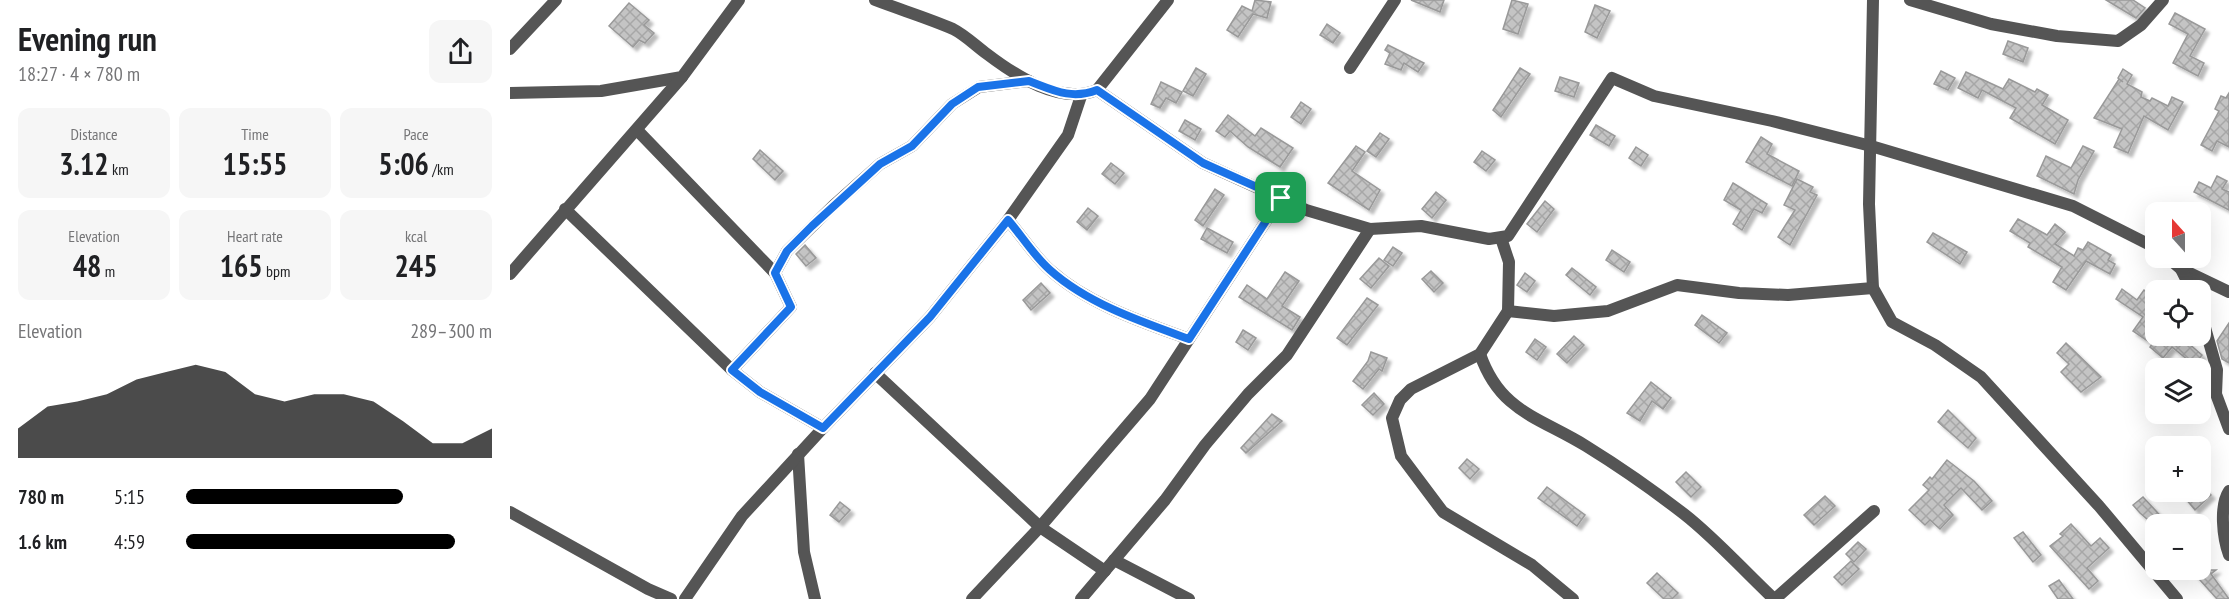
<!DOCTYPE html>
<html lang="en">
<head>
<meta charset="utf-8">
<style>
	body { margin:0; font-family:"PT Sans Narrow",sans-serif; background:#f6f6f6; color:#202124; height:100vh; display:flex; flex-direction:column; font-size:22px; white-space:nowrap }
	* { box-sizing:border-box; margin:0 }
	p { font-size:20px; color:#757577 }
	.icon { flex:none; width:33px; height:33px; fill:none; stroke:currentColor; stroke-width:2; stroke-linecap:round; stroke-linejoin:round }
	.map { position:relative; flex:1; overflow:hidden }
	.details { display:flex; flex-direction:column; background:#fff; width:510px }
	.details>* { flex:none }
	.needle { width:39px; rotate:339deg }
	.buttons { position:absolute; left:1635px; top:202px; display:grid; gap:12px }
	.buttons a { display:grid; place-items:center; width:66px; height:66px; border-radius:12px; background:#fff; box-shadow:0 6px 24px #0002; font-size:30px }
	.pin { position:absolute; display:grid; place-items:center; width:51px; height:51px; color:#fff; margin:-26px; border-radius:12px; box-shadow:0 3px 9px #0006 }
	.round { display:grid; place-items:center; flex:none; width:63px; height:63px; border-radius:12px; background:#f6f6f6 }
	.overview { display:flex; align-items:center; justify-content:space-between; height:102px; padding:0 18px }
	h1 { font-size:33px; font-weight:700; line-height:45px }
	.figures { display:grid; grid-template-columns:repeat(3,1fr); gap:9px; height:102px; padding:6px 18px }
	.figures div { display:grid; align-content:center; border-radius:12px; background:#f6f6f6; text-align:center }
	.figures b { font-size:30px; font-weight:700 }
	.figures small { font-size:16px; font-weight:400 }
	.figures p { font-size:16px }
	.chart { height:168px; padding:12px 18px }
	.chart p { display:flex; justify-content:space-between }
	.chart svg { width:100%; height:108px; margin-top:6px; fill:#000; opacity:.7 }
	ul { padding:0 18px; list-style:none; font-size:20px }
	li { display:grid; grid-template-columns:96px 72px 1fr; align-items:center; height:45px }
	li i { height:15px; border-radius:8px; background:#000 }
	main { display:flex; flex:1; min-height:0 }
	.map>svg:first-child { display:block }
	.building { fill:url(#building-cross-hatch); stroke:#999; stroke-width:1.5; filter:url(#shadow) }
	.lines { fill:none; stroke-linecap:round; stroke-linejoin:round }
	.street { stroke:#555; stroke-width:12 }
	.route-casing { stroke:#fff; stroke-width:12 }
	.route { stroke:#1a73e8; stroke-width:8 }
</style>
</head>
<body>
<main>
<section class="details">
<div class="overview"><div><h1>Evening run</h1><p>18:27 · 4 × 780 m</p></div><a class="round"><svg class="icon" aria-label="share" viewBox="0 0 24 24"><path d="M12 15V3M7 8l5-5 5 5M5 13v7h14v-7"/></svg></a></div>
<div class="figures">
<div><p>Distance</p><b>3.12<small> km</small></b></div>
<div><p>Time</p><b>15:55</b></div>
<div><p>Pace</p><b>5:06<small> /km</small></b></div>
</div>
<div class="figures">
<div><p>Elevation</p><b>48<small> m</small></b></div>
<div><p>Heart rate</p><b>165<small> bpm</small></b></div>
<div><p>kcal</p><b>245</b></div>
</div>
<div class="chart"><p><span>Elevation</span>289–300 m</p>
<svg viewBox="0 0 160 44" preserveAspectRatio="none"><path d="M0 44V32L10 23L20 21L30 18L40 12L50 9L60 6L70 9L80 18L90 21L100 18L110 18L120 21L130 29L140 38L150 38L160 32V44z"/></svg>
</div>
<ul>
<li><b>780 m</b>5:15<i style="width:71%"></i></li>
<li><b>1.6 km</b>4:59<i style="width:88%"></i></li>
</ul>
</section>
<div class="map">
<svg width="1719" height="599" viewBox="0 0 1719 599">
	<defs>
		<pattern id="building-cross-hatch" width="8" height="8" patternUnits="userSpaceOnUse" patternTransform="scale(1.5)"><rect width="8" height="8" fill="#c4c4c4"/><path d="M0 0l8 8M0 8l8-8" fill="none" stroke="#a7a7a7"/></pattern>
		<filter id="shadow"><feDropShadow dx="4" dy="4" stdDeviation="1.5" flood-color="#0004"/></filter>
	</defs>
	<rect width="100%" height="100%" fill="#fff"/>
	<!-- building -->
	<g class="building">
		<path d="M745,0L761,2L757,18L743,14L728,37L717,30L732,6L742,11Z"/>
		<path d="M901,0H934L930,12Z"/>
		<path d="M1002,0L1018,4L1008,34L993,29Z"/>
		<path d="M1596,0H1623L1635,8L1626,18Z"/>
		<path d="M119,3L139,20L134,25L144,33L135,43L129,40L123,47L99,26Z"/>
		<path d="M1085,5L1100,11L1087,38L1075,32Z"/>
		<path d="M1665,13L1695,29L1680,56L1694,63L1688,76L1663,63L1678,34L1659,24Z"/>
		<path d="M817,24L830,33L823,43L810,35Z"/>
		<path d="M1498,41L1518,48L1513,62L1493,54Z"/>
		<path d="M878,45L914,63L908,72L894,63L891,70L875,64L880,53L875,50Z"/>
		<path d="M686,68L696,74L683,96L673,91Z"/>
		<path d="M1010,68L1020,74L991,117L983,110Z"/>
		<path d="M1613,69L1622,75L1617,84L1632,92L1631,97L1640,101L1642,98L1658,106L1662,97L1673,102L1658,130L1634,116L1618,153L1604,147L1612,129L1584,118L1609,79L1613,82L1608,78Z"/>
		<path d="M1431,71L1445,78L1438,90L1424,84Z"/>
		<path d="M1456,72L1493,89L1499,79L1525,92L1527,89L1538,95L1532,105L1558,120L1545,144L1500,118L1506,108L1472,90L1468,98L1448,88Z"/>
		<path d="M1050,77L1069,83L1064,97L1045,91Z"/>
		<path d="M651,82L672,92L666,103L656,98L650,108L641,104Z"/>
		<path d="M1719,93V147L1707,141L1702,151L1691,145L1709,111L1705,109L1711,96L1716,98Z"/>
		<path d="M791,102L801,109L791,124L781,117Z"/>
		<path d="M718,115L745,136L751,128L783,148L770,167L738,147L720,131L715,137L706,131Z"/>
		<path d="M675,120L691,129L685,140L669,131Z"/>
		<path d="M1086,125L1105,136L1099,146L1080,135Z"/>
		<path d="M870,133L879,139L866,157L857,151Z"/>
		<path d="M1251,137L1262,144L1257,154L1289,171L1282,186L1236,162Z"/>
		<path d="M846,146L855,152L842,171L870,190L859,210L818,183Z"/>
		<path d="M1573,146L1584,151L1568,180L1564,194L1527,176L1536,156L1561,168Z"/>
		<path d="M1126,147L1138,155L1131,166L1119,158Z"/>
		<path d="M250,150L273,171L265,180L243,159Z"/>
		<path d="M972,151L985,160L976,171L964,162Z"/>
		<path d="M601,163L614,173L605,184L592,174Z"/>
		<path d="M1707,176L1717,181L1712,189L1719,192V210L1684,192L1689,182L1701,188Z"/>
		<path d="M1287,179L1303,187L1300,192L1307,195L1280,245L1268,237L1285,210L1274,205Z"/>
		<path d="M1223,183L1257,204L1252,213L1244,209L1232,230L1223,224L1231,210L1214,200Z"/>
		<path d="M705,189L714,195L693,226L685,220Z"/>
		<path d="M926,192L936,200L922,218L912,209Z"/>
		<path d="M1035,201L1044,209L1027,232L1017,224Z"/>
		<path d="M578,208L588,216L577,230L567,222Z"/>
		<path d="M1508,219L1537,235L1545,224L1555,232L1545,244L1564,256L1568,248L1573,250L1578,242L1601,255L1598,260L1605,264L1600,274L1576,261L1556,290L1543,282L1552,267L1518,247L1520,243L1500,231Z"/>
		<path d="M697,228L723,242L717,253L691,239Z"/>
		<path d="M1423,233L1457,252L1450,264L1417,242Z"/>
		<path d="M295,245L306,258L296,266L286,254Z"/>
		<path d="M883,247L892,253L883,266L874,260Z"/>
		<path d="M1102,250L1120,262L1114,272L1096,260Z"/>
		<path d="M869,258L879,266L861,288L850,279Z"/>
		<path d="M1062,268L1086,287L1080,295L1056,275Z"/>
		<path d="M921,271L933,283L924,292L912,279Z"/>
		<path d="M775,272L789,281L772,306L790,317L782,330L729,297L737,285L757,299Z"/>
		<path d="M1015,273L1025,281L1017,292L1007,285Z"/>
		<path d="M531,283L540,293L521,310L513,300Z"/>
		<path d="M1612,289L1627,300L1634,290L1646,298V336H1670L1692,355L1684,365L1662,347L1653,358L1640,347L1642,344L1623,331L1633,317L1606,299Z"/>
		<path d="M857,298L868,305L837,345L827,338Z"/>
		<path d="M1192,315L1217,333L1209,343L1185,325Z"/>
		<path d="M1719,323V363L1712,359L1707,341Z"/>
		<path d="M733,330L746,338L738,350L726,342Z"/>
		<path d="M1064,336L1074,345L1057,363L1047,354Z"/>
		<path d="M1025,339L1036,347L1027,360L1016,352Z"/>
		<path d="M1556,343L1591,377L1571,392L1551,372L1559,364L1547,353Z"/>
		<path d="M861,352L877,358L872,371L869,369L853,389L843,381L858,361Z"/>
		<path d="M1141,382L1161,398L1153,409L1142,401L1130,421L1117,413Z"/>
		<path d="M864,393L874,404L863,415L852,405Z"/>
		<path d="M1438,410L1466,438L1458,448L1428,422Z"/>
		<path d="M762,414L772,421L736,453L731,448Z"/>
		<path d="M957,459L969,469L960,479L949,468Z"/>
		<path d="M1437,460L1464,481L1482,501L1472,510L1451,488L1434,505L1443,515L1430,529L1420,520L1415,525L1399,510L1419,490L1413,485L1420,477L1422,479Z"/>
		<path d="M1176,472L1191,487L1181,497L1166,482Z"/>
		<path d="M1692,486L1701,495L1685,510L1670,492H1690Z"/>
		<path d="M1037,487L1075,515L1067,526L1028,498Z"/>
		<path d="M1315,496L1325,506L1304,525L1294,515Z"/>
		<path d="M1633,497L1659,525H1644L1630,513L1623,505Z"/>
		<path d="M330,502L340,510L329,522L320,515Z"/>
		<path d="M1561,524L1581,546L1590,538L1599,548L1577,568L1588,581L1579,589L1540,546L1553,536L1550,534Z"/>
		<path d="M1513,532L1531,555L1523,562L1504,538Z"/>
		<path d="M1348,542L1356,549L1344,562L1336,554Z"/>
		<path d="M1341,561L1349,569L1332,585L1324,577Z"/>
		<path d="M1681,570H1706L1701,574L1719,599H1707Z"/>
		<path d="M1147,573L1168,593L1162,599H1154L1137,583Z"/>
		<path d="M1549,580L1563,599H1548L1539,586Z"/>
	</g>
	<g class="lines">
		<!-- street -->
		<g class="street">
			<path d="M365,0C391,10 418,18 443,29C455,35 466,46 477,54C506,76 550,105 587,90L658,0"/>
			<path d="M1363,0L1359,204L1363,288L1382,322L1425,345L1471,377L1589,506L1667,599"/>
			<path d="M1400,0L1481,24L1547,36L1608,41L1631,25L1653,0"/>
			<path d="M0,49L46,0"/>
			<path d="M840,68L885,0"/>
			<path d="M587,90L693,163L796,210L860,229L911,226L979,239L998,236L1102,78L1144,96L1262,121L1361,146L1563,206L1646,248"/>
			<path d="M0,93L91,91L172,77L229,0"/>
			<path d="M127,130L265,273"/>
			<path d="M55,209L222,370L250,392L313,428L420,317L498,220L558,135L571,96"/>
			<path d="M498,220C512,236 524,256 540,270C578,304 632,322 679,339"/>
			<path d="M991,238L999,262L998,311L970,354L901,389L890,400L882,418L891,456L933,512L1022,565L1063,599"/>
			<path d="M1658,258L1671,269L1719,292"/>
			<path d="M1671,269L1682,291"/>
			<path d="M0,274L172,77"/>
			<path d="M1690,310L1707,370L1706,394L1719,429"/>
			<path d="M998,311L1044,316L1098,311L1167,285L1229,293L1278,295L1363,288"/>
			<path d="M970,354C990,412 1029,417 1076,446C1110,467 1143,490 1174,514C1206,539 1234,571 1264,599"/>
			<path d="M222,370L281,307L265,273L277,251L323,206L370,164L402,146L442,104L469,87L519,81"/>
			<path d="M365,373L530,527L595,571"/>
			<path d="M288,454L294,552L305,599"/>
			<path d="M1719,491C1709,506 1713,539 1719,555"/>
			<path d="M0,512L138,589L161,599"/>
			<path d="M604,560L679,599"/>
			<path d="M175,599L232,516L313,428"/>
			<path d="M462,599L530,527L640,399L771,198"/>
			<path d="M571,599L655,500L695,445L738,394L777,355L860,229"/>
			<path d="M1265,599L1364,511"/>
		</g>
	</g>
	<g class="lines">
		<!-- route casing -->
		<g class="route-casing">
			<path id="route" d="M519,81C543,90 561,100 587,90L693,163L771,198L679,339C632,322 578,304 540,270C524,256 512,236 498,220L420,317L313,428L250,392L222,370L281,307L265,273L277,251L302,226L370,164L402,146L442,104L468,87Z"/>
		</g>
		<!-- route -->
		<use href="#route" class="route"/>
	</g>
</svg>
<div class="buttons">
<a><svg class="needle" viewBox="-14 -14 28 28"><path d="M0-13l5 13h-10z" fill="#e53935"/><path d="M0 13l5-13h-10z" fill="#757577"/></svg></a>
<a><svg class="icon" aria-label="locate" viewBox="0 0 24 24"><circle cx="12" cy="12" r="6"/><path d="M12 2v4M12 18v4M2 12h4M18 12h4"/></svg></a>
<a><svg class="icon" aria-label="layers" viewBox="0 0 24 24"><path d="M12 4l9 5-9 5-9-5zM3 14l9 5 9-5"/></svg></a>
<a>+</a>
<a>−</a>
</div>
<div class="pin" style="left:771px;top:198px;background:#1e9e55"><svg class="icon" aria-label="arrive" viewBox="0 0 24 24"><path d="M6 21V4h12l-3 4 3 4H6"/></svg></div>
</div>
</main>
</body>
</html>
